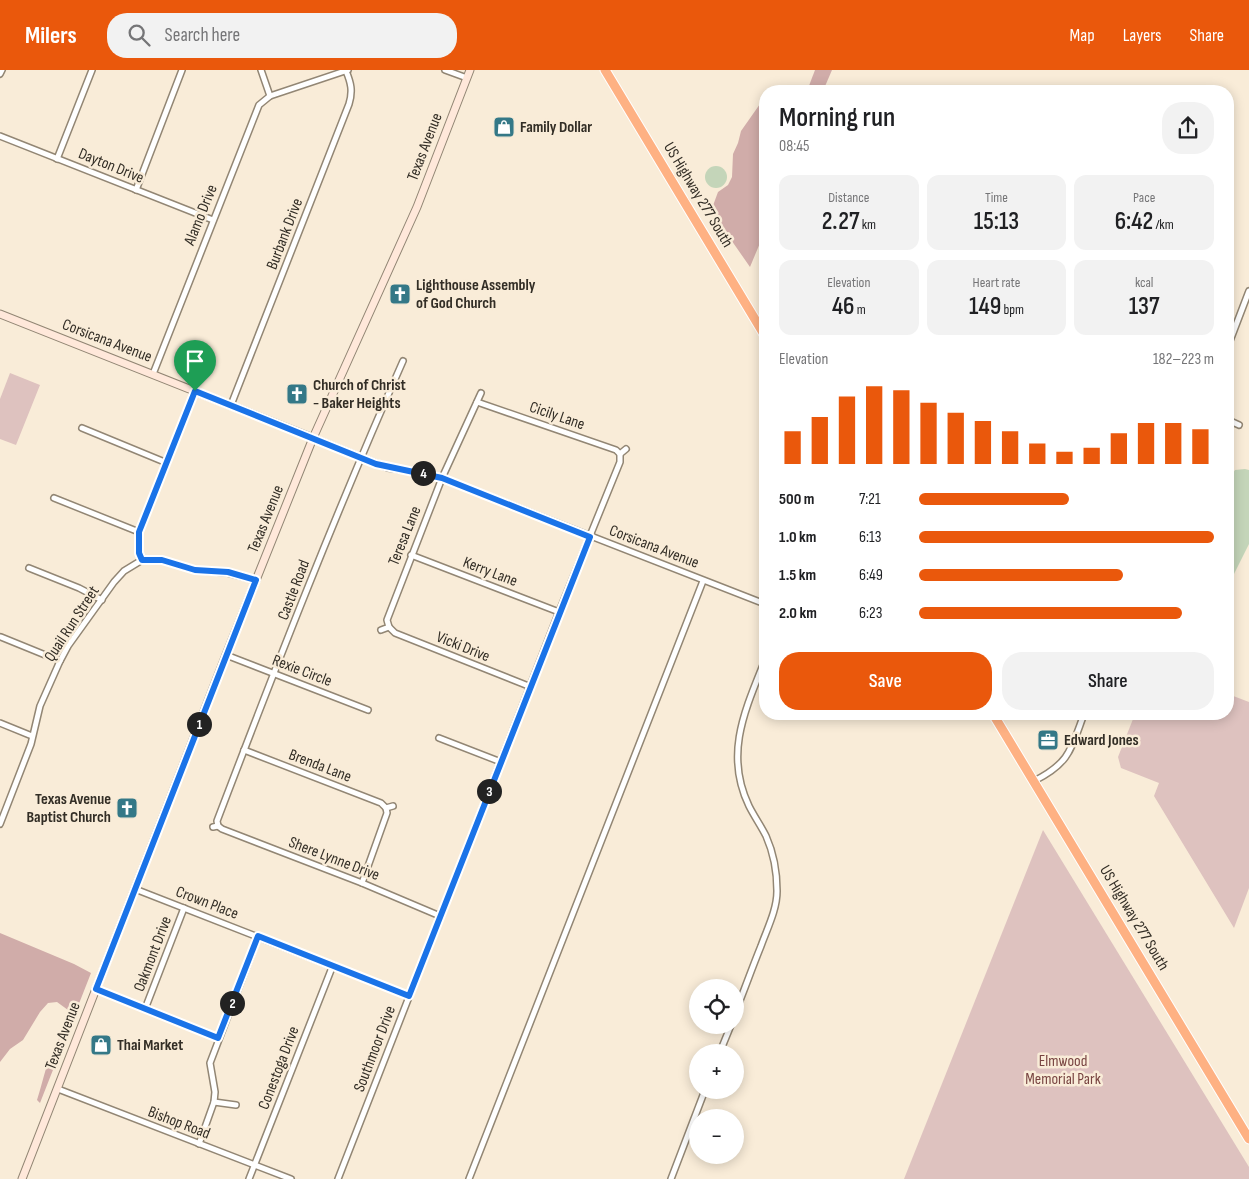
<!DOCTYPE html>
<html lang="en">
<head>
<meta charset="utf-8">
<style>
	body { margin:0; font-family:"Sofia Sans Condensed",sans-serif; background:#f2f2f2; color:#202124; height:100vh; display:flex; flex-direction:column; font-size:19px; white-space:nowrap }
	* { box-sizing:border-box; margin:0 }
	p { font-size:16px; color:#757577 }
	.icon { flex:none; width:28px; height:28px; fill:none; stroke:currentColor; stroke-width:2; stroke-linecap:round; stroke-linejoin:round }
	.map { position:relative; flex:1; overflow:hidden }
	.drawer { position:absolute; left:759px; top:15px; width:475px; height:635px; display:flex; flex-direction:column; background:#fff; border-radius:20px; box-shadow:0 2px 12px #0003 }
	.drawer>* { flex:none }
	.controls { position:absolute; left:689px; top:909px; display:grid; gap:10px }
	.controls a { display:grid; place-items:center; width:55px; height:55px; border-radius:50%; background:#fff; box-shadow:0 2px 12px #0003; font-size:25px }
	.pin { position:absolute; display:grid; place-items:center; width:42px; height:42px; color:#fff; margin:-51px -21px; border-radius:50% 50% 50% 0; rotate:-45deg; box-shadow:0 0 5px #0007 }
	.pin .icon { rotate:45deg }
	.km { position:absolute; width:25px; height:25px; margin:-12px; border-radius:50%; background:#222; color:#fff; font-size:14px; line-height:25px; text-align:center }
	.round { display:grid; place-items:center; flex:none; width:52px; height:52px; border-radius:20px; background:#f2f2f2 }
	.overview { display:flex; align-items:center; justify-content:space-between; height:85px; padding:0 20px }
	h1 { font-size:28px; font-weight:600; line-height:38px }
	.stats { display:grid; grid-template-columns:repeat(3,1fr); gap:8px; height:85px; padding:5px 20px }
	.stats div { display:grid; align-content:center; border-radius:12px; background:#f2f2f2; text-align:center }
	.stats b { font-size:25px; font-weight:600 }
	.stats small { font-size:14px; font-weight:400 }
	.stats p { font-size:14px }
	.chart { height:140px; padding:10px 20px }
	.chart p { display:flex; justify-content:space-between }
	.chart svg { width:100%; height:90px; margin-top:5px; stroke:#ea580c; stroke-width:6 }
	.cta { display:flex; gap:10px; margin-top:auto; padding:10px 20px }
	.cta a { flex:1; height:58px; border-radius:20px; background:#ea580c; color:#fff; font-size:20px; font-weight:600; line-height:58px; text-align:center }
	.cta a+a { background:#f2f2f2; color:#202124 }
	ul { padding:0 20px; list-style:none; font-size:16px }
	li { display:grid; grid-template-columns:80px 60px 1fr; align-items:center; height:38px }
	li i { height:12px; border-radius:6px; background:#ea580c }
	header { display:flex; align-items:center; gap:30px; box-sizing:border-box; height:70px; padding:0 25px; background:#ea580c; color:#fff }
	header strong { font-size:24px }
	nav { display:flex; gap:28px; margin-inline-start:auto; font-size:18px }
	.search { width:350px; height:45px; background:#f2f2f2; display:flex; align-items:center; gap:12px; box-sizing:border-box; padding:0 18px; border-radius:20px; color:#757577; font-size:19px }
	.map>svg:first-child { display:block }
	.green { fill:#dec2bf }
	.forest { fill:#d0aca9 }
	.water { fill:#c4d5b9 }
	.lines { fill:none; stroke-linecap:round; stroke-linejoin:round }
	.street-casing { stroke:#928674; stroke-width:8 }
	.secondary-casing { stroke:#928674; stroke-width:9 }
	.highway-casing { stroke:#fff; stroke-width:11 }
	.street { stroke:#fff; stroke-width:5 }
	.secondary { stroke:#ffe8da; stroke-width:7 }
	.highway { stroke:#feb183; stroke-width:9 }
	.route-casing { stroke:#fff; stroke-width:10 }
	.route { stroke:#1a73e8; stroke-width:6 }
	.labels { text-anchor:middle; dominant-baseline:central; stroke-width:5; stroke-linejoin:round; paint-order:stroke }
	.poi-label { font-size:16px; font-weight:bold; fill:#332e26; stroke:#f9ecd8; text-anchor:start }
	.street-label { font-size:16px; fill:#332e26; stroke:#f9ecd8 }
	.park-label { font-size:16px; fill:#784441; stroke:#f9ecd8 }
</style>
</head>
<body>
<header>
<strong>Milers</strong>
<div class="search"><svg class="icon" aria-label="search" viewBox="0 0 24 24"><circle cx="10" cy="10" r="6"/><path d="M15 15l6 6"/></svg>Search here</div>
<nav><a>Map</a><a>Layers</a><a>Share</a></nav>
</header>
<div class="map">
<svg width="1249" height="1109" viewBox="0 0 1249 1109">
	<rect width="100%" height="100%" fill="#f9ecd8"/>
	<!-- green -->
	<g class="green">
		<path d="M10,303L40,315L16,375L0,369V329Z"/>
		<path d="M1228,624L1249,632V818L1234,858L1154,726L1159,713L1121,698L1118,687L1135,644H1228Z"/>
		<path d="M1043,760L1249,1097V1109H904Z"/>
	</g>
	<!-- forest -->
	<g class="forest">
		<path d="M815,0H832L823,21H807Z"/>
		<path d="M760,34L765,36V161L750,197L711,141L718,122L728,115L732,107L733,84L738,73L741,61Z"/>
		<path d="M0,863L74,894L91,903L40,1033L37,1030C42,1015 45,999 51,984C56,969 70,957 68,940L57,932L48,933L40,942L23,970L10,979L0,992Z"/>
	</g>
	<!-- water -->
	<g class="water">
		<circle cx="716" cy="107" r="11"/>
		<path d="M1245,399L1249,400V474L1228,516V426L1229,409L1235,400Z"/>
	</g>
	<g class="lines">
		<!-- street casing -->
		<g class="street-casing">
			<g id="street">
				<path d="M445,0L467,8"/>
				<path d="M0,4L2,0"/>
				<path d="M270,26L348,0"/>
				<path d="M0,66L213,150"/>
				<path d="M57,89L92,0"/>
				<path d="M136,120L182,0"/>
				<path d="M1228,276L1249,221"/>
				<path d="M153,304L259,35L270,26L261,0"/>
				<path d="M477,332L616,380L620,384L626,379"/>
				<path d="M231,335L349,34C353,21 351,13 346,1"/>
				<path d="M1228,350L1239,355"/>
				<path d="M82,358L167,393"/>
				<path d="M313,368L388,398L420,402L442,408L765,534"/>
				<path d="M54,428L139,462"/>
				<path d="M411,485L559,542"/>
				<path d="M142,490L139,483V462L195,321"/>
				<path d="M29,498L79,518L102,530"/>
				<path d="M389,557L395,563L531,617"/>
				<path d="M381,560L389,557L387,550L442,408L481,323"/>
				<path d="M1,567L60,591"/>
				<path d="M226,585L368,640"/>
				<path d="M0,653L32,666"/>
				<path d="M439,668L501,692"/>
				<path d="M244,680L381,733L386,738"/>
				<path d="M1034,711C1070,693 1071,679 1084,644"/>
				<path d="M0,754L31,674L40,636L60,591L68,576L114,512L124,501L142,490L154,489L162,490L195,500L228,503L256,510"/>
				<path d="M218,756L222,759L362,813L440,846"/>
				<path d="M213,757L218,756L217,751C276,596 336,442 403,291"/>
				<path d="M362,813L387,743L386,738L393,736"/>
				<path d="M135,819L409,926"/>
				<path d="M96,919L218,968"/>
				<path d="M145,939L184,838"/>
				<path d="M735,943C744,921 752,898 761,876C767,859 777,840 777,821C777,802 774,784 766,766C761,756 754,746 749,736C724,684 745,640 765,590"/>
				<path d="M720,982L731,955"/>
				<path d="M58,1019L291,1109"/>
				<path d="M214,1032L236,1035"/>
				<path d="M199,1074L214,1032L215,1022L210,993L258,867"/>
				<path d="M249,1109L333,895"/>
				<path d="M338,1109L559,542L620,392V384"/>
				<path d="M469,1109L703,511"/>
				<path d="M671,1109L705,1020"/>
			</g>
		</g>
		<!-- secondary casing -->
		<g class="secondary-casing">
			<g id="secondary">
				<path d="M0,244L313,368"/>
				<path d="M22,1109L226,585L313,368L417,137L470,0"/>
			</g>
		</g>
		<!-- highway casing -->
		<g class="highway-casing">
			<g id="highway">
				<path d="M605,0L765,266"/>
				<path d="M993,644L1249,1069"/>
			</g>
		</g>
		<!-- street -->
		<use href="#street" class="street"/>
		<!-- secondary -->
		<use href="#secondary" class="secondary"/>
		<!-- highway -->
		<use href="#highway" class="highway"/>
	</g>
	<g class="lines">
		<!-- route casing -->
		<g class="route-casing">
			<path id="route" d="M195,321L376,394L442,408L590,467L409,926L258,866L218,968L96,919L256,510L228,502L195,500L162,490H142L139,483V462Z"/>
		</g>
		<!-- route -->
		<use href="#route" class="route"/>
	</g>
	<!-- icons -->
	<defs>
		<g id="shop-square" transform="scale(1.125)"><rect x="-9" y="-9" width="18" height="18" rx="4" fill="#347887" stroke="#f9ecd8"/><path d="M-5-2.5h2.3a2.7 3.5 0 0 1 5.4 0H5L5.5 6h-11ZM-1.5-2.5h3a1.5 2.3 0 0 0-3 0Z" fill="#fff"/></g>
		<g id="church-square" transform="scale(1.125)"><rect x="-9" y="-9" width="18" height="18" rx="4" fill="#347887" stroke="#f9ecd8"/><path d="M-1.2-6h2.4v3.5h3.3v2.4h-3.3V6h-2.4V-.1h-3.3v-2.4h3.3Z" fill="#fff"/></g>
		<g id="office-square" transform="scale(1.125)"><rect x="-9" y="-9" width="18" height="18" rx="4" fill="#347887" stroke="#f9ecd8"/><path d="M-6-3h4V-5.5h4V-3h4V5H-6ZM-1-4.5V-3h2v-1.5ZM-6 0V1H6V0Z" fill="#fff"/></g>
	</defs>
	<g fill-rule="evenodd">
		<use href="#shop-square" x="504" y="57"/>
		<use href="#church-square" x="400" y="224"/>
		<use href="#church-square" x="297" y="324"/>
		<use href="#office-square" x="1048" y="670"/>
		<use href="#church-square" x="127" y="738"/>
		<use href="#shop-square" x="101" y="975"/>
	</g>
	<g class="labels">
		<!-- poi labels -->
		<g class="poi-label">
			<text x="520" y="57">Family Dollar</text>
			<text x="416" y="215">Lighthouse Assembly<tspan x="416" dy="18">of God Church</tspan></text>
			<text x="313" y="315">Church of Christ<tspan x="313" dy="18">- Baker Heights</tspan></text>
			<text x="1064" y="670">Edward Jones</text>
			<text x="111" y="729" text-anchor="end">Texas Avenue<tspan x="111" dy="18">Baptist Church</tspan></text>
			<text x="117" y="975">Thai Market</text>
		</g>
		<!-- street labels -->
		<g class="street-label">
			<text transform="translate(425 77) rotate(-69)">Texas Avenue</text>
			<text transform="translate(111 96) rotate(22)">Dayton Drive</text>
			<text transform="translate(698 125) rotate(59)">US Highway 277 South</text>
			<text transform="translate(201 145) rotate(-68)">Alamo Drive</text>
			<text transform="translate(285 164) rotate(-69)">Burbank Drive</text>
			<text transform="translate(107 271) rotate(21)">Corsicana Avenue</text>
			<text transform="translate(557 346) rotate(19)">Cicily Lane</text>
			<text transform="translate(266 449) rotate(-68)">Texas Avenue</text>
			<text transform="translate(405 466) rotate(-68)">Teresa Lane</text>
			<text transform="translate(654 477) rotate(21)">Corsicana Avenue</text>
			<text transform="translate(490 502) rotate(21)">Kerry Lane</text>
			<text transform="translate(294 520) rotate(-69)">Castle Road</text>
			<text transform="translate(72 554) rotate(-57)">Quail Run Street</text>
			<text transform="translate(463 577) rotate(22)">Vicki Drive</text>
			<text transform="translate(302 601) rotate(21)">Rexie Circle</text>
			<text transform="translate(320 696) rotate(21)">Brenda Lane</text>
			<text transform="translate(334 789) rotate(21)">Shere Lynne Drive</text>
			<text transform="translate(207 833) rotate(21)">Crown Place</text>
			<text transform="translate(1134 848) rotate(59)">US Highway 277 South</text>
			<text transform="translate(153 884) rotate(-69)">Oakmont Drive</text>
			<text transform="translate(63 966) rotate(-69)">Texas Avenue</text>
			<text transform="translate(375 979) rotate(-69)">Southmoor Drive</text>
			<text transform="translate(279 998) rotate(-69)">Conestoga Drive</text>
			<text transform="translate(179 1053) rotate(21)">Bishop Road</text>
		</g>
		<!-- park labels -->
		<g class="park-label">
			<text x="1063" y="991">Elmwood<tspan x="1063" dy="18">Memorial Park</tspan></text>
		</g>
	</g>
</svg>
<div class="controls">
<a><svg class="icon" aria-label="locate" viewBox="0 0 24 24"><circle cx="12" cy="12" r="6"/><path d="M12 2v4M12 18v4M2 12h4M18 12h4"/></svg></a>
<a>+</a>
<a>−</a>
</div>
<div class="pin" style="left:195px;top:321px;background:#1e9e55"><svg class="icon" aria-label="arrive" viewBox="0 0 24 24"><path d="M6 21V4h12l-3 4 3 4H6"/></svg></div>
<b class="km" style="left:199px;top:654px">1</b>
<b class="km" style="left:232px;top:933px">2</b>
<b class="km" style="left:489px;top:721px">3</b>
<b class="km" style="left:423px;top:403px">4</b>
<section class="drawer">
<div class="overview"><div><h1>Morning run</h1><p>08:45</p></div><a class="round"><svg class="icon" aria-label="share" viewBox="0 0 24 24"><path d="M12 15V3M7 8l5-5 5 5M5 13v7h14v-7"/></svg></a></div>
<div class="stats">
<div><p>Distance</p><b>2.27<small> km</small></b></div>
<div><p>Time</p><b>15:13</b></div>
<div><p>Pace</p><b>6:42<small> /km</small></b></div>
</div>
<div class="stats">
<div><p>Elevation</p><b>46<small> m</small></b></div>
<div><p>Heart rate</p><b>149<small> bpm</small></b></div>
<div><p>kcal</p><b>137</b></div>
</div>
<div class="chart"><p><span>Elevation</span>182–223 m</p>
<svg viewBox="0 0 160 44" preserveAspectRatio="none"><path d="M5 44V28M15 44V21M25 44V11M35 44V6M45 44V8M55 44V14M65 44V19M75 44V23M85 44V28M95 44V34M105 44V38M115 44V36M125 44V29M135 44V24M145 44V24M155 44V27"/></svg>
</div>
<ul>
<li><b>500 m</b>7:21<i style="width:51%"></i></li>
<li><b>1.0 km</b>6:13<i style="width:100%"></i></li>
<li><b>1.5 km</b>6:49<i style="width:69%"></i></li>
<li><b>2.0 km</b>6:23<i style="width:89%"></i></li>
</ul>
<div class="cta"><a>Save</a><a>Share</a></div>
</section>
</div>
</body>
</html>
